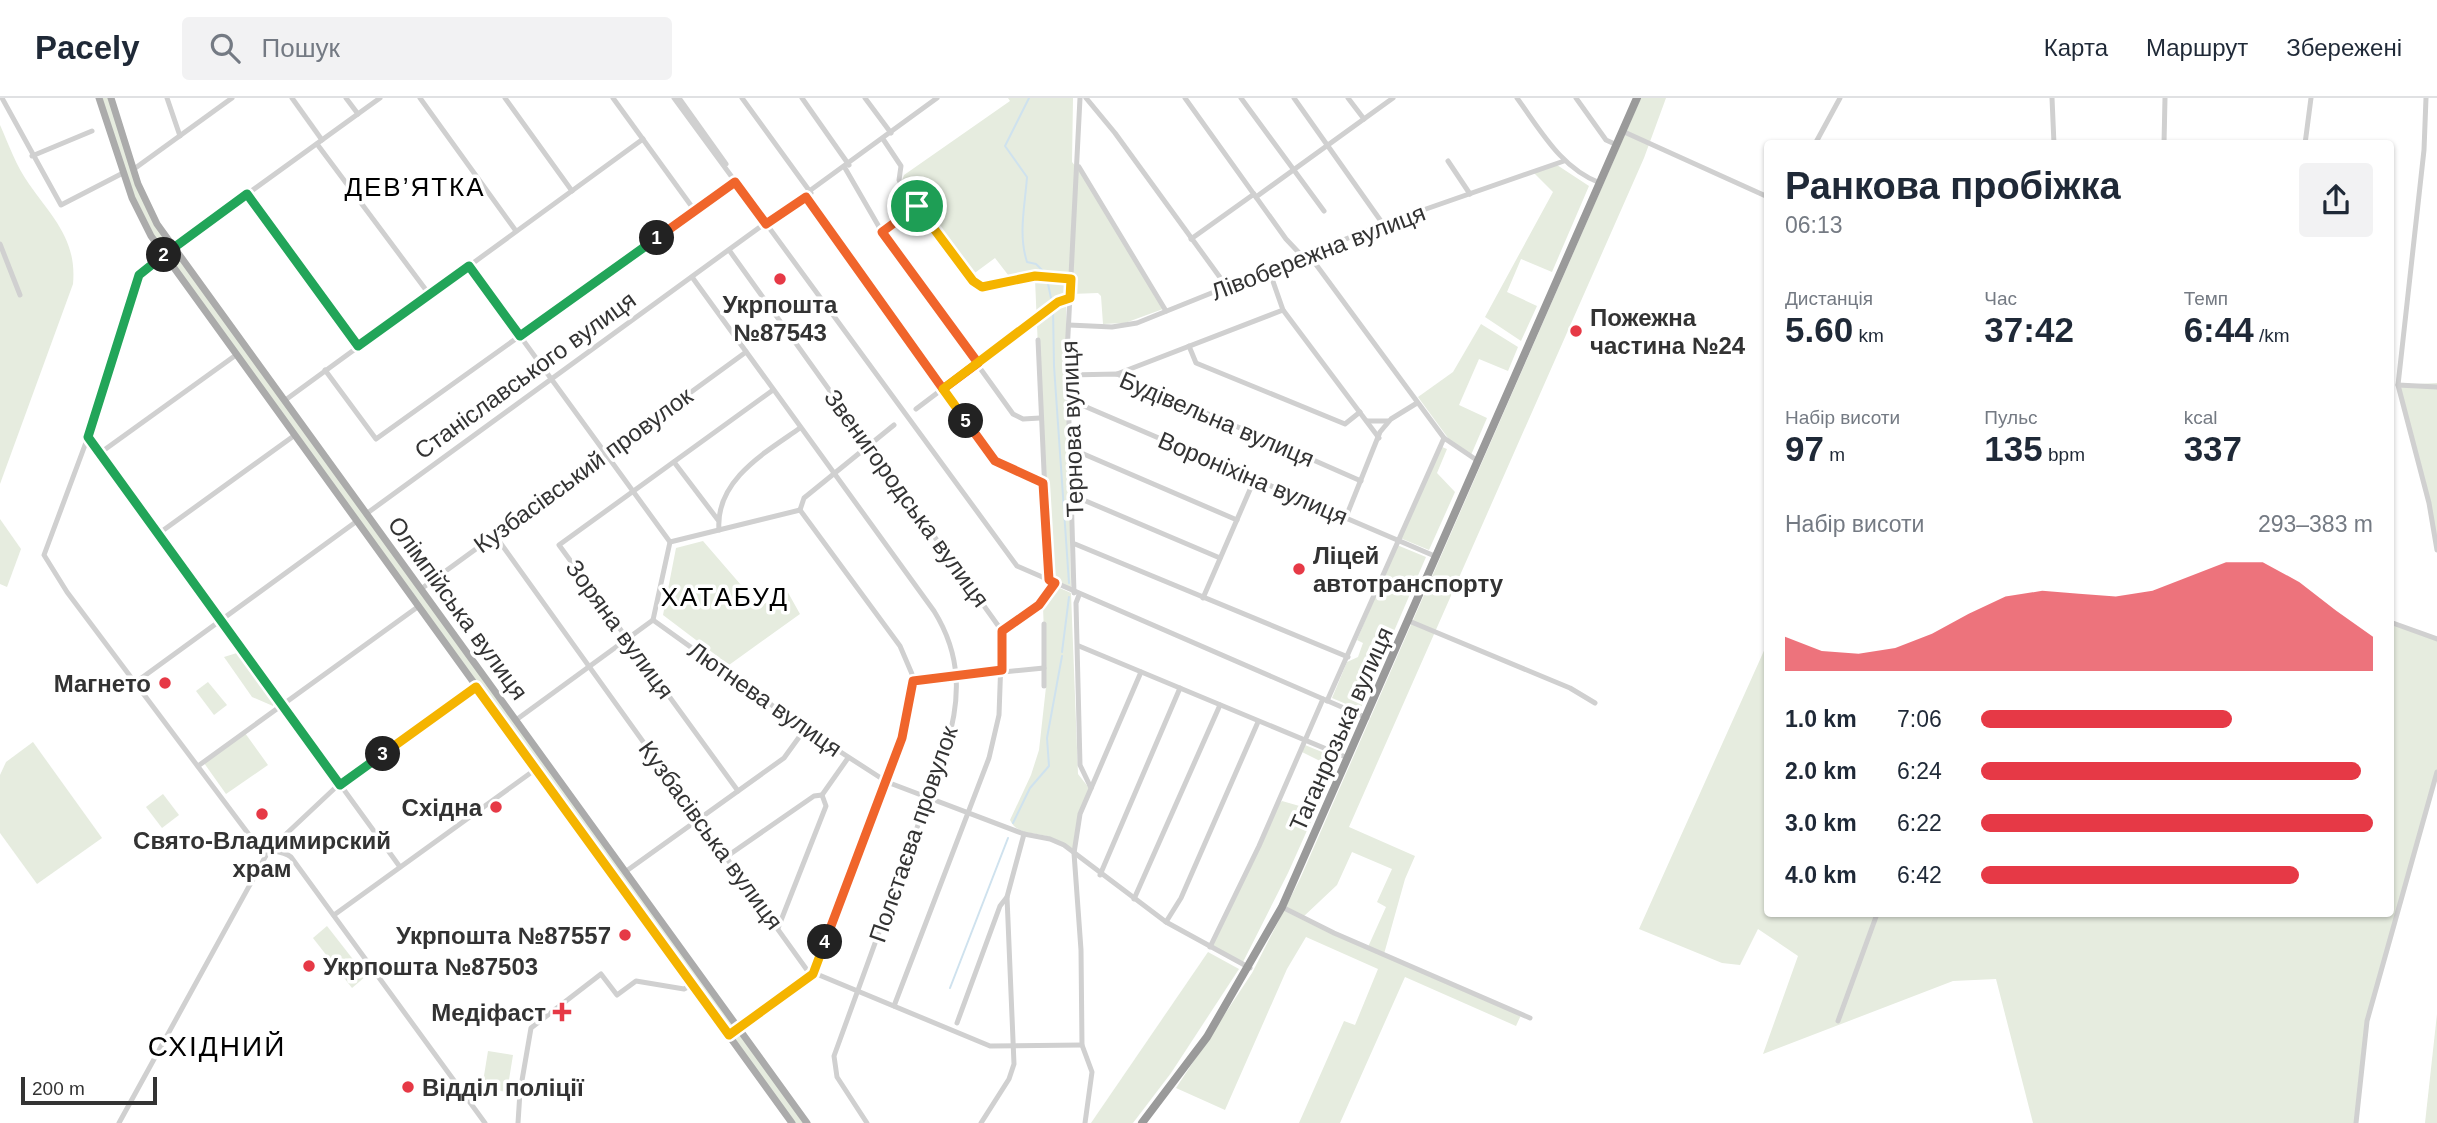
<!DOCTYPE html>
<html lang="uk">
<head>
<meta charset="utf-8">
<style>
	body { margin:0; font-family:Helvetica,sans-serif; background:#f2f2f3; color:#1f2937; height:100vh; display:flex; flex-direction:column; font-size:26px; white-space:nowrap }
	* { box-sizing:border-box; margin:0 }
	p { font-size:23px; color:#747a83 }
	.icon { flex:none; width:38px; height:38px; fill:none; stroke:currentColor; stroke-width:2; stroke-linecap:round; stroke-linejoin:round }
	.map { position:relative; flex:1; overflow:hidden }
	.sheet { position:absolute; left:1764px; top:42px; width:630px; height:777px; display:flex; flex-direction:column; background:#fff; border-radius:7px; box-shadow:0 2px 5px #0004 }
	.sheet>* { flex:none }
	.scale { position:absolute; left:21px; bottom:18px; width:136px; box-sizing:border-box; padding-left:7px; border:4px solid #333; border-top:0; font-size:19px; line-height:24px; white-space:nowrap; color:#333; -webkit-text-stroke:5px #fff; paint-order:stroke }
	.pin { position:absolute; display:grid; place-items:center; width:60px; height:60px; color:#fff; margin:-30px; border:4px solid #fff; border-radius:50%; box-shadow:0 2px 7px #0007 }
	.km { position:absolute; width:35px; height:35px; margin:-18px; border-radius:50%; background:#222; color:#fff; font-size:19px; line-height:35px; text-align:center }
	.round { display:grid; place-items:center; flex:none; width:74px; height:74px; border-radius:7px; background:#f2f2f3 }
	.head { display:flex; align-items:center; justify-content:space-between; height:119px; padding:0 21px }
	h1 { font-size:38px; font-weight:700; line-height:52px }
	.stats { display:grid; grid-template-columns:repeat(3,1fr); gap:10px; height:119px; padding:7px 21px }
	.stats div { display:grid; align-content:center }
	.stats b { font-size:35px; font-weight:700 }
	.stats small { font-size:19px; font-weight:400 }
	.stats p { font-size:19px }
	.chart { height:196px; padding:14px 21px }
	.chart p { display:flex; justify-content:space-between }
	.chart svg { width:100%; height:126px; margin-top:7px; fill:#e63946; opacity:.7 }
	ul { padding:0 21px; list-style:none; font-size:23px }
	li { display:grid; grid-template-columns:112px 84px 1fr; align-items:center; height:52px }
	li i { height:18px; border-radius:9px; background:#e63946 }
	header { display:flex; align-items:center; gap:42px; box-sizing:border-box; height:98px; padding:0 35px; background:#fff; border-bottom:2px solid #e0e1e3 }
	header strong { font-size:33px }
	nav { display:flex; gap:38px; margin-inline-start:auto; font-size:24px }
	.search { width:490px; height:63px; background:#f2f2f3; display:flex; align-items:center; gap:18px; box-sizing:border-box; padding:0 24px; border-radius:7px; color:#747a83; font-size:26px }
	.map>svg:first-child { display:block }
	.green { fill:#e6ecdf; fill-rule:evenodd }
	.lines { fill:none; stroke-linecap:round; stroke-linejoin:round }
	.stream { stroke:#cfe2ee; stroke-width:2 }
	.minor { stroke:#d0d0d0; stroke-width:5 }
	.major { stroke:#ababab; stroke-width:7 }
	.highway { stroke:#9a9a9a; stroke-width:8 }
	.split-1-casing { stroke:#fff; stroke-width:14 }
	.split-2-casing { stroke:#fff; stroke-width:14 }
	.split-3-casing { stroke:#fff; stroke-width:14 }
	.split-4-casing { stroke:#fff; stroke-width:14 }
	.split-5-casing { stroke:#fff; stroke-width:14 }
	.split-6-casing { stroke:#fff; stroke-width:14 }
	.split-1 { stroke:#f0652b; stroke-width:9 }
	.split-2 { stroke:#22a559; stroke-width:9 }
	.split-3 { stroke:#22a559; stroke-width:9 }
	.split-4 { stroke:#f5b400; stroke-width:9 }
	.split-5 { stroke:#f0652b; stroke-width:9 }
	.split-6 { stroke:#f5b400; stroke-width:9 }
	.poi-dot { fill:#e63946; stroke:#fff; stroke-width:2.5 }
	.labels { text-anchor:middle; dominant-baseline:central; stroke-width:7; stroke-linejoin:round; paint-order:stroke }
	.street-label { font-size:24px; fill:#333; stroke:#fff }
	.poi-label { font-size:24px; font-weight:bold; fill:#333; stroke:#fff; text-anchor:start }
	.neighbourhood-label { font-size:26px; letter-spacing:2px; fill:#000; stroke:#fff }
	.quarter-label { font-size:28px; letter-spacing:2px; fill:#000; stroke:#fff }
</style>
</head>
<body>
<header>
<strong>Pacely</strong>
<div class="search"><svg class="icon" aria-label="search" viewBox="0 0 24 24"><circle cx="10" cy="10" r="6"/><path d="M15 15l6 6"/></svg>Пошук</div>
<nav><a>Карта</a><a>Маршрут</a><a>Збережені</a></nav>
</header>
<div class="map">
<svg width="2437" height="1025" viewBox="0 0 2437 1025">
	<rect width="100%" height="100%" fill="#fff"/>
	<!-- green -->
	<g class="green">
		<path d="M99,0H111L149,112L807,1025H792L145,128Z"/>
		<path d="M1008,0H1073L1072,64L1089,85L1163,211L1125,225L1103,226L1101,198L1098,195L1071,196L1066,204L1071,492L1048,482L1035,181L1012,182L995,160L972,177L902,83L904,77L1010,3Z"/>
		<path d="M1641,0H1666L1644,60L1349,729L1415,758L1405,781L1384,856L1522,915L1516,928L1405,879L1340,1025H1299L1344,923L1355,927L1378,871L1306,839L1287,871L1225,1012L1176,990L1252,875L1300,781ZM1352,754L1392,771L1377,804L1386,809L1368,849L1302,820L1337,787Z"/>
		<path d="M0,27C9,47 16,68 29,86C53,120 77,142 73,186L0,386Z"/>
		<path d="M1557,67L1589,88L1552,174L1521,161L1507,194L1537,208L1521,243L1485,219L1553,94L1534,75Z"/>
		<path d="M1481,226L1518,249L1508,273L1479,261L1459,307L1487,320L1471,357L1451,344L1418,299L1453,274Z"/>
		<path d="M2437,285V451L2429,405L2398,287Z"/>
		<path d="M1442,349L1447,351L1437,375L1455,394L1429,452L1400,440Z"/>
		<path d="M0,421L21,451L7,489L0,486Z"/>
		<path d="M703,443L760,509L786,491L800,516L729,567L663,517L676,450Z"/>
		<path d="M1397,447L1426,459L1360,612L1332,600L1347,564L1358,559L1363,545L1357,542Z"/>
		<path d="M1053,487L1071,495L1078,676L1089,690L1072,755C1066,750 1059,744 1052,740C1038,733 1018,739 1010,722L1031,677L1039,652L1046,589L1043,509Z"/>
		<path d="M2391,524L2437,541V674L2367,923L2356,1025H2033L1996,881L1953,883L1763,956L1798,858L1758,831L1740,867L1722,865L1639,831L1767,546L1768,816H2390Z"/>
		<path d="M240,554L273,600V608L252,599L224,559Z"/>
		<path d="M208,584L227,607L214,617L196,593Z"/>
		<path d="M245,635L268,667L226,696L204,665Z"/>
		<path d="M33,644L102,740L37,786L0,735V677L6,664Z"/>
		<path d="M1305,647L1339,661L1288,775L1242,866L1212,848L1278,707L1282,703L1303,709L1322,664L1302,654Z"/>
		<path d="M163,696L179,717L162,730L146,709Z"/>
		<path d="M327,828L366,878L352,890L313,840Z"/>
		<path d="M1208,854L1239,871L1171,975L1133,1025H1091Z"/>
		<path d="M2437,916V1025H2425Z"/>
		<path d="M488,953L513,957L507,994L482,990Z"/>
	</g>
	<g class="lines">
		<!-- stream -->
		<g class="stream">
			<path d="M1029,0L1005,48L1027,79C1025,108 1018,136 1027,164L1036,166L1046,176"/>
			<path d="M1047,181L1051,200"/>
			<path d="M1053,210L1054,268L1069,485"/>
			<path d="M1062,554L1069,499"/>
			<path d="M1013,725L1030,690L1049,668L1047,640L1062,558"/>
			<path d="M950,890L1008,740"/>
		</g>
		<!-- minor -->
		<g class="minor">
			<path d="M2,0L61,107L123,75"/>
			<path d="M167,0L180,38"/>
			<path d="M292,0L322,42"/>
			<path d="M346,0L358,16"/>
			<path d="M420,0L516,133"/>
			<path d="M505,0L572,93"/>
			<path d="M613,0L695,113"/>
			<path d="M674,0L1017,468L1367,620"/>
			<path d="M679,0L726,66"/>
			<path d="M742,0L811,95"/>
			<path d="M802,0L849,67"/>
			<path d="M865,0L891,35"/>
			<path d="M1086,0L1115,35L1227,189"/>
			<path d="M1185,0L1286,141L1303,159"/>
			<path d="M1241,0L1324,113"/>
			<path d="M1294,0L1383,126"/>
			<path d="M1348,0L1364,21"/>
			<path d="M1517,0C1541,33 1561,70 1600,85"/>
			<path d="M1576,0L1606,42L1617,47"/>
			<path d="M2052,0L2054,46"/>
			<path d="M2426,0L2424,52L2398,287L2429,405L2437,452"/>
			<path d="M1622,33L1768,99"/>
			<path d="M883,41L901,68L899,82L902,88L978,186L988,189L1040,178L1071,181"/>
			<path d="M317,46L429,196"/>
			<path d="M1815,46L1840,0"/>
			<path d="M2114,46L2164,45"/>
			<path d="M2164,46L2165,0"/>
			<path d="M2305,46L2311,0"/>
			<path d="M32,58L92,33"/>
			<path d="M1448,63L1470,96"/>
			<path d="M1079,69L1166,213"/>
			<path d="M845,70L882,134L1013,316L1023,321L1040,320"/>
			<path d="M134,71L232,0"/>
			<path d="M247,96L358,249"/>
			<path d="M806,99L995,363L1043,385"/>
			<path d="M1256,99L1393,0"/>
			<path d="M882,134L917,108"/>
			<path d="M1191,141L1254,96"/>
			<path d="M0,146L20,197"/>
			<path d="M174,149L380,0"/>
			<path d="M729,152L1002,533L999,617L989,660L894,908"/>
			<path d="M164,157L139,177L88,339L44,457L67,494L256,746C265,756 280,750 291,759L485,1025"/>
			<path d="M1309,157L1444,340L1478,363"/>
			<path d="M469,168L670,444L653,522"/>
			<path d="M1269,172L1283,212L1379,340"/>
			<path d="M692,179L934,513C962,558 961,601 946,650L834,958L837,979L867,1025"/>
			<path d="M1069,227L1112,229L1137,225L1383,126L1564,63"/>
			<path d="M1038,242L1049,482"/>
			<path d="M1189,248L1196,265L1345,326L1360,314"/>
			<path d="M325,272L376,341L736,83"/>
			<path d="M1117,276L1283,212"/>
			<path d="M1069,277L1117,276L1361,383"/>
			<path d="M2398,287L2437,289"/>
			<path d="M1070,302L1437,459"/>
			<path d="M284,303L643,41"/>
			<path d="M916,311L1056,205L1070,200"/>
			<path d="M1367,323H1388"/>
			<path d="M88,339L400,769"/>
			<path d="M1072,351L1237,422"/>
			<path d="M100,355L236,257"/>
			<path d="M674,364L718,422"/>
			<path d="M1074,398L1220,460"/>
			<path d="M800,412L804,400L894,327"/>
			<path d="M366,416L937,0"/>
			<path d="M1346,419L1380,334L1391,321L1417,305"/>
			<path d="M719,432C715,382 766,354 800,330"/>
			<path d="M158,436L295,337"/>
			<path d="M494,436L807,872L990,948L1082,947"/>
			<path d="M670,444L800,412"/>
			<path d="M1075,446L1348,559"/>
			<path d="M421,491L746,254"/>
			<path d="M1074,495L1067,256L1080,0"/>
			<path d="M1079,497L1076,505L1080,667L1091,690"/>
			<path d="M1203,500L1255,380"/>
			<path d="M653,522L805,631L887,684L1024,736L1050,741L1064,747L1166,824L1250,870"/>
			<path d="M1409,523L1570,590L1595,605"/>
			<path d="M2390,524L2437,541"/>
			<path d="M1044,526V588"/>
			<path d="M1002,533L1039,507L1055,485"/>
			<path d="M1079,548L1348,660"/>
			<path d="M913,583L1044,570"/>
			<path d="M136,584L357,423"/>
			<path d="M1327,603L1444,340"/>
			<path d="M516,622L653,522"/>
			<path d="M198,668L419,508"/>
			<path d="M738,693L559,447L773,292"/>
			<path d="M822,697L848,660"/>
			<path d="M726,759L814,698L822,697"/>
			<path d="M625,774L784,660L805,631"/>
			<path d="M1100,777L1180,590"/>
			<path d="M1134,801L1220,607"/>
			<path d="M1282,809L1334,835L1530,920"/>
			<path d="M334,817L536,671"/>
			<path d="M1166,824L1181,800L1258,624"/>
			<path d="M778,830L826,708L822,697"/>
			<path d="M1210,849L1259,748L1323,601"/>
			<path d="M1838,923L1877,816"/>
			<path d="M957,925L1000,808L1007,799L1024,736"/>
			<path d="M738,930L813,876L887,684L906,626L911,598L912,576L900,548L800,412"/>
			<path d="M119,1025L269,752L335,690L476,588"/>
			<path d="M518,1025L520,994L531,930L601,876L617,897L636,883L684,891L692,887"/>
			<path d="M981,1025L1009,981L1014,966L1007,799"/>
			<path d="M1085,1025L1092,974L1082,947L1081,852L1074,755L1080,716L1141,574"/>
			<path d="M2356,1025L2367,923L2437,674"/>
		</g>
		<!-- major -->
		<g class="major">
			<path d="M99,0L132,100L151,138L792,1025"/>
			<path d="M111,0L138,86L157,126L807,1025"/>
		</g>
		<!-- highway -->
		<path class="highway" d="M1142,1025L1207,939L1282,809L1637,0"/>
	</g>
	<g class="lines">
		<!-- split-1 casing -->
		<g class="split-1-casing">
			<path id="split-1" d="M657,140L735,84L766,126L806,99L943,291L978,265L882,134L917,108"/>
		</g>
		<!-- split-2 casing -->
		<g class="split-2-casing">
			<path id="split-2" d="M164,157L247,96L358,248L469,168L520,238L657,140"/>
		</g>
		<!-- split-3 casing -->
		<g class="split-3-casing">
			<path id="split-3" d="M164,157L139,177L88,339L340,687L383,656"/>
		</g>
		<!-- split-4 casing -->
		<g class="split-4-casing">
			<path id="split-4" d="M383,656L476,589L729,937L813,876L825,844"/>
		</g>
		<!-- split-5 casing -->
		<g class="split-5-casing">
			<path id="split-5" d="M825,844L902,640L913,583L1002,572V533L1039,507L1055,485L1049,482L1043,385L995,363L966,323"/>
		</g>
		<!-- split-6 casing -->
		<g class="split-6-casing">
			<path id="split-6" d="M917,108L973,183L982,189L1035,178L1071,181L1070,200L1058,204L943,291L966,323"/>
		</g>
		<!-- split-1 -->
		<use href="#split-1" class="split-1"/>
		<!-- split-2 -->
		<use href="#split-2" class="split-2"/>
		<!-- split-3 -->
		<use href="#split-3" class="split-3"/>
		<!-- split-4 -->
		<use href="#split-4" class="split-4"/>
		<!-- split-5 -->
		<use href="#split-5" class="split-5"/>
		<!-- split-6 -->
		<use href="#split-6" class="split-6"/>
	</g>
	<!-- markers -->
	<g class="poi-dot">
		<circle cx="780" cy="181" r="7"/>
		<circle cx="1576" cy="233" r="7"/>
		<circle cx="1299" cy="471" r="7"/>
		<circle cx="165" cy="585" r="7"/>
		<circle cx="496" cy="709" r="7"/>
		<circle cx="262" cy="716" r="7"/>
		<circle cx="625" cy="837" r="7"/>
		<circle cx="309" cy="868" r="7"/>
		<path d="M558.5 903.5h7v7h7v7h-7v7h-7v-7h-7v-7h7z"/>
		<circle cx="408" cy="989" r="7"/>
	</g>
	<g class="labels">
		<!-- street labels -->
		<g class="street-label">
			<text transform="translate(1318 154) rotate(-21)">Лівобережна вулиця</text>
			<text transform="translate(525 277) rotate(-36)">Станіславського вулиця</text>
			<text transform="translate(1217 321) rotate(23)">Будівельна вулиця</text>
			<text transform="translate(1072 331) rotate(-92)">Тернова вулиця</text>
			<text transform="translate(583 372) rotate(-36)">Кузбасівський провулок</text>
			<text transform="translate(1253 380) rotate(23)">Вороніхіна вулиця</text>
			<text transform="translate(907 400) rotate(54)">Звенигородська вулиця</text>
			<text transform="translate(458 510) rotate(54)">Олімпійська вулиця</text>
			<text transform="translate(620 531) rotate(54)">Зоряна вулиця</text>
			<text transform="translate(765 601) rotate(35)">Лютнева вулиця</text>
			<text transform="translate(1341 631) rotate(-66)">Таганрозька вулиця</text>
			<text transform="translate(913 736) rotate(-71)">Полєтаєва провулок</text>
			<text transform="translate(711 737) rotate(54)">Кузбасівська вулиця</text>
		</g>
		<!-- poi labels -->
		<g class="poi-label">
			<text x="780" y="206" text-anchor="middle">Укрпошта<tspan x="780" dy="28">№87543</tspan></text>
			<text x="1590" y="219">Пожежна<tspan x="1590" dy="28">частина №24</tspan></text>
			<text x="1313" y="457">Ліцей<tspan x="1313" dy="28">автотранспорту</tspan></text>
			<text x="151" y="585" text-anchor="end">Магнето</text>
			<text x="482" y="709" text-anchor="end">Східна</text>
			<text x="262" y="742" text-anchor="middle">Свято-Владимирский<tspan x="262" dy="28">храм</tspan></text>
			<text x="611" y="837" text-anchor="end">Укрпошта №87557</text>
			<text x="323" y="868">Укрпошта №87503</text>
			<text x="546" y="914" text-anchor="end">Медіфаст</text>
			<text x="422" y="989">Відділ поліції</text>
		</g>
		<!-- neighbourhood labels -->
		<g class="neighbourhood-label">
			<text x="415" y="89">ДЕВ’ЯТКА</text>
			<text x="725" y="499">ХАТАБУД</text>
		</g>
		<!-- quarter labels -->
		<g class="quarter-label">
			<text x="217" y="948">СХІДНИЙ</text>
		</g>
	</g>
</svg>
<div class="scale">200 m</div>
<div class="pin" style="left:917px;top:108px;background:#1e9e55"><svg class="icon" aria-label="arrive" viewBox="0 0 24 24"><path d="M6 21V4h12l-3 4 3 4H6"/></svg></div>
<b class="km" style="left:657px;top:140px">1</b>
<b class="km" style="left:164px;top:157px">2</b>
<b class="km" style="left:383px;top:656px">3</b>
<b class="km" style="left:825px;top:844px">4</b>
<b class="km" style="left:966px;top:323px">5</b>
<section class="sheet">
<div class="head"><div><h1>Ранкова пробіжка</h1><p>06:13</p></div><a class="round"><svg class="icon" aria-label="share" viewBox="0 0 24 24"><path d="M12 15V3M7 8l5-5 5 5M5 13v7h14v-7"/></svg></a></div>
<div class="stats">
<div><p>Дистанція</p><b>5.60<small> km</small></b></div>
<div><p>Час</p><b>37:42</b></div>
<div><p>Темп</p><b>6:44<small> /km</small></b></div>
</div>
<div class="stats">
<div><p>Набір висоти</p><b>97<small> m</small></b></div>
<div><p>Пульс</p><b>135<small> bpm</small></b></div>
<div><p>kcal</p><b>337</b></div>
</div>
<div class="chart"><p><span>Набір висоти</span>293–383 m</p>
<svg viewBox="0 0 160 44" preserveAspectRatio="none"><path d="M0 44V32L10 37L20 38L30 36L40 31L50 24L60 18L70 16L80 17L90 18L100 16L110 11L120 6L130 6L140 13L150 23L160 32V44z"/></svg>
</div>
<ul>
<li><b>1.0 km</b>7:06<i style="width:64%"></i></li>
<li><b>2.0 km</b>6:24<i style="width:97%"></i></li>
<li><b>3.0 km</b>6:22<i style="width:100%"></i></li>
<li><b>4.0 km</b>6:42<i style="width:81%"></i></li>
</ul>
</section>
</div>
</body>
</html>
